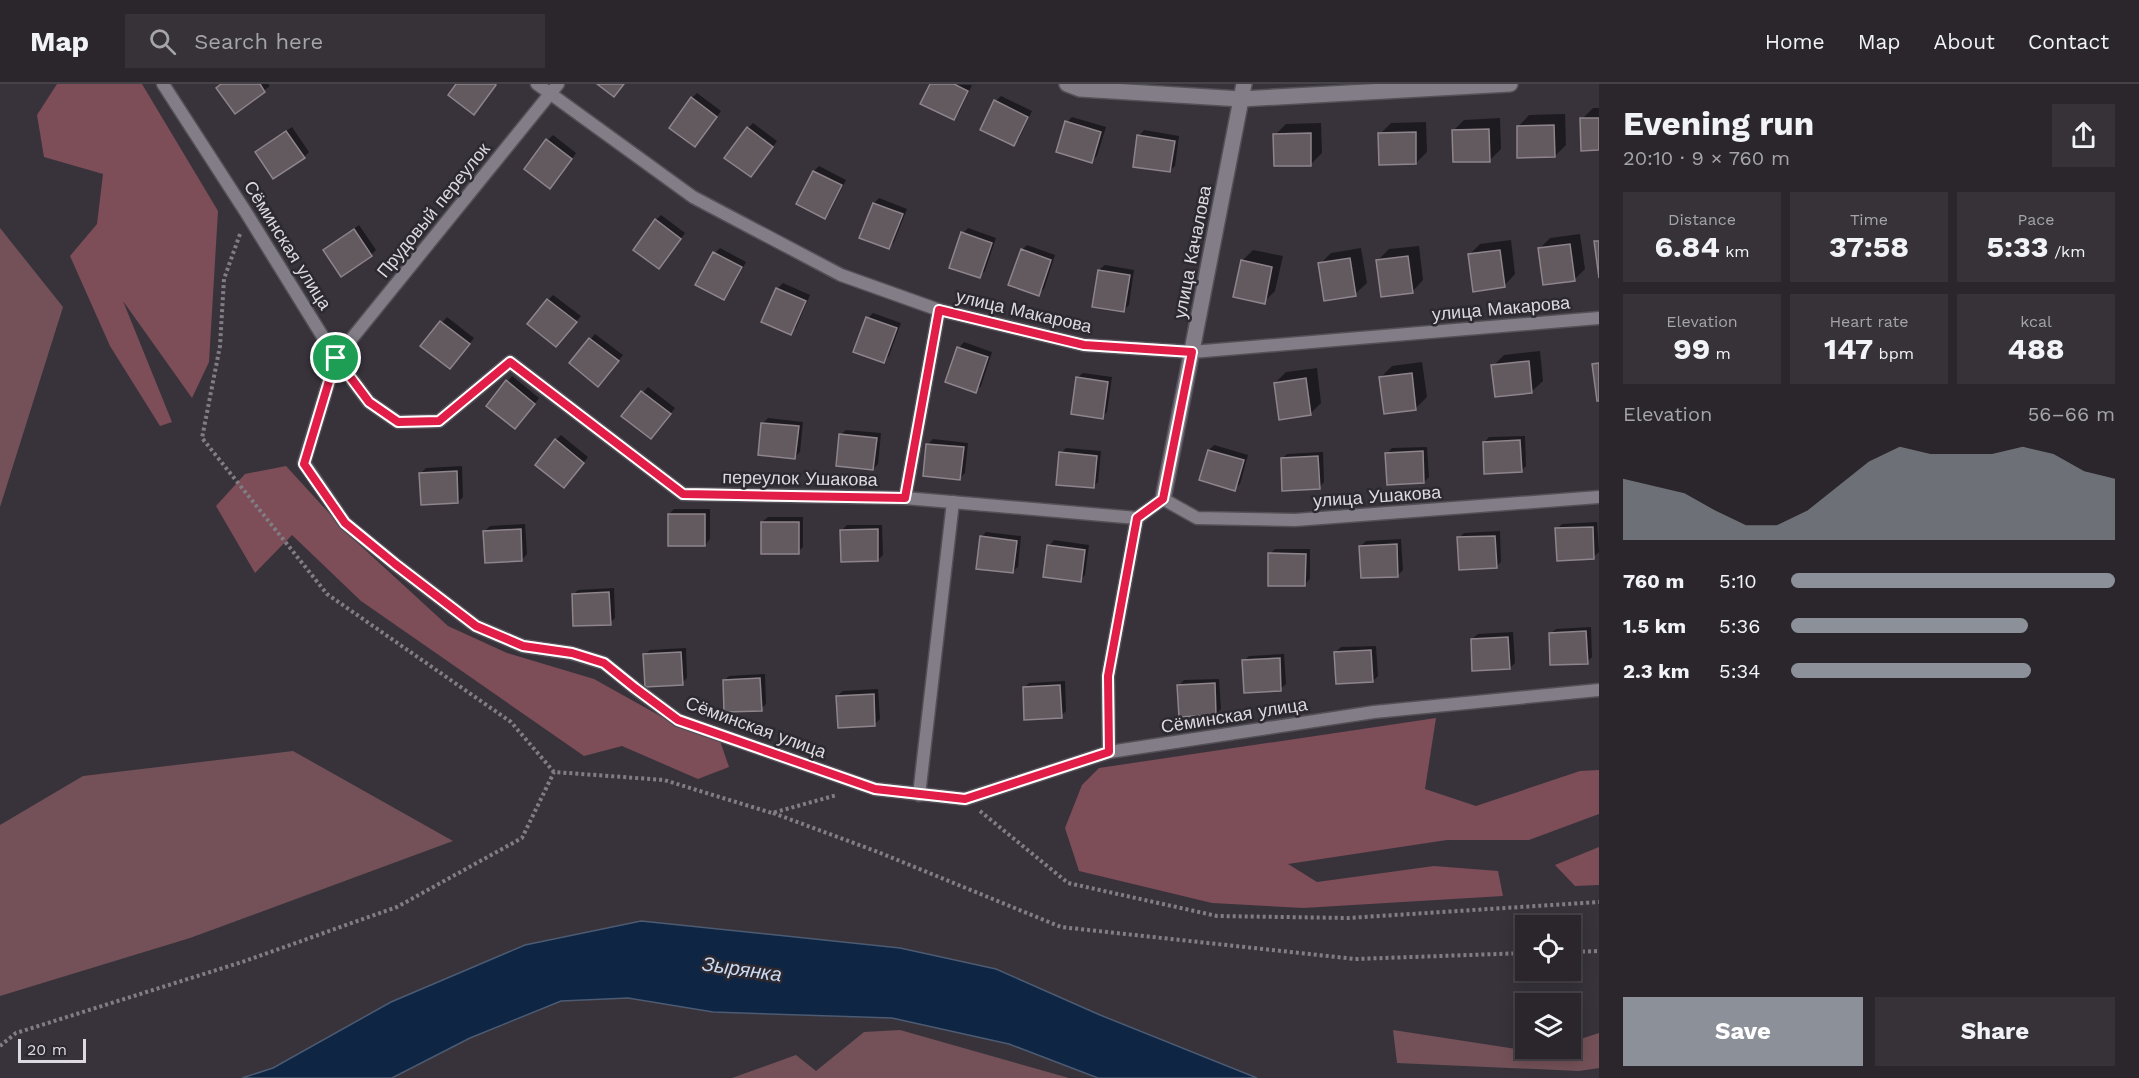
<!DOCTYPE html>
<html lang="en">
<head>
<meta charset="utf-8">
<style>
	body { margin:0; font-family:"Work Sans",sans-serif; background:#363238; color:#f1f3f6; height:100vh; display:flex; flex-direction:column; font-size:22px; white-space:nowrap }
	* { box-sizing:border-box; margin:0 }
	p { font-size:20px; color:#a5a5a9 }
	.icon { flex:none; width:33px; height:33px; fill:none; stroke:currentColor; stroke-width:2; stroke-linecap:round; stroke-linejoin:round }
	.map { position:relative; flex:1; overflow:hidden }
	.drawer { display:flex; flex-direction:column; background:#2a262c; width:540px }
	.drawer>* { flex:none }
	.fabs { position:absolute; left:1515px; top:831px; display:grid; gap:12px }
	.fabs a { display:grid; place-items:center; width:66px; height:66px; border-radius:0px; background:#2a262c; box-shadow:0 3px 15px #0003,0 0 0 2px #464348; font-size:30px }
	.scale { position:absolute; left:18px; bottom:15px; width:68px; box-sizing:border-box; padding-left:6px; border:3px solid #dddadf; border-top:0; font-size:16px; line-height:21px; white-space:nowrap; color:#dddadf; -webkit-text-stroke:4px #2d2931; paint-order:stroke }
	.pin { position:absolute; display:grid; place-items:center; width:51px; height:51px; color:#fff; margin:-26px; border:3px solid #fff; border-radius:50%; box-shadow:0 2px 6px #0007 }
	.round { display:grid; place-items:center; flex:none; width:63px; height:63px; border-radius:0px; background:#363238 }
	.summary { display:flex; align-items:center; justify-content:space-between; height:102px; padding:0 24px }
	h1 { font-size:33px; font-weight:700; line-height:45px }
	.stats { display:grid; grid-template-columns:repeat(3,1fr); gap:9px; height:102px; padding:6px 24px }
	.stats div { display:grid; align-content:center; border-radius:0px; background:#363238; text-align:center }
	.stats b { font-size:30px; font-weight:700 }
	.stats small { font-size:16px; font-weight:400 }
	.stats p { font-size:16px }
	.chart { height:168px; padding:12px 24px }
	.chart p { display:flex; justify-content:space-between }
	.chart svg { width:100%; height:108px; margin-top:6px; fill:#8c9099; opacity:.7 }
	.button { display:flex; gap:12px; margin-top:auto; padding:12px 24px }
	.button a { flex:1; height:69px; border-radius:0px; background:#8c9099; color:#fff; font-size:24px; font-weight:700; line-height:69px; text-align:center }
	.button a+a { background:#363238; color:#f1f3f6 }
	ul { padding:0 24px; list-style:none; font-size:20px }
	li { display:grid; grid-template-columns:96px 72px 1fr; align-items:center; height:45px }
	li i { height:15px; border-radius:8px; background:#8c9099 }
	header { display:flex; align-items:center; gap:36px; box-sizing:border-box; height:84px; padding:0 30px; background:#2a262c; border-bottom:2px solid #464348 }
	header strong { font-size:28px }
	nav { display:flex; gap:33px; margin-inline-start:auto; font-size:21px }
	.search { width:420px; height:54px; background:#363238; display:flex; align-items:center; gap:15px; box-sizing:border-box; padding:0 21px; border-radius:0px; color:#a5a5a9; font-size:22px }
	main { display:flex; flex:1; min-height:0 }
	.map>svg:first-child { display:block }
	.green { fill:#745158 }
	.forest { fill:#7d4d58 }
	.water { fill:#0e2544; stroke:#4c5b72; stroke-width:1.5 }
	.shadow { fill:#0007 }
	.building { fill:#635a60; stroke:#8e848b; stroke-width:1.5 }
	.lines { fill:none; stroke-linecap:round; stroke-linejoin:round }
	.lane-casing { stroke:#545057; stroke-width:15 }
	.street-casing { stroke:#545057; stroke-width:18 }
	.path { stroke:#817d84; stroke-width:4; stroke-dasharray:3 3; stroke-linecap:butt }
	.lane { stroke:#827d86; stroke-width:12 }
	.street { stroke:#827d86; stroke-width:15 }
	.route-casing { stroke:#fff; stroke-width:12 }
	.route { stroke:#e11d48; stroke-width:8 }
	.labels { text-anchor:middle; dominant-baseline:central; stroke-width:5; stroke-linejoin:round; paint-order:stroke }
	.street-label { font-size:18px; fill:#dddadf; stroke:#2d2931 }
	.water-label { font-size:20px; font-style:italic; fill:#cbdcf4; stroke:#2d2931 }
</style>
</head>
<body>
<header>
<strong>Map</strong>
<div class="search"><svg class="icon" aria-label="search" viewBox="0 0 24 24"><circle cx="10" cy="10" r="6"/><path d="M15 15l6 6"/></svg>Search here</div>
<nav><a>Home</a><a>Map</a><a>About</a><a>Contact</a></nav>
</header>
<main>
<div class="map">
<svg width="1599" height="994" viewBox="0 0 1599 994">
	<rect width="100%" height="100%" fill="#38333b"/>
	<!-- green -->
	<g class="green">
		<path d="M0,144L63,223L0,423Z"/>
		<path d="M293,667L453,757L190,854L0,912V741L83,692Z"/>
		<path d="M900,946L1069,994H732L796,971L816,987L864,948Z"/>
		<path d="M1393,946L1535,968L1548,965L1570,964L1571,958L1599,949V984L1579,987L1397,979Z"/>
	</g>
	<!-- forest -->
	<g class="forest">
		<path d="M57,0H142L218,127L209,278L192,314L123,217L172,338L160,342L110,262L70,172L97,140L103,90L44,73L37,31Z"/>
		<path d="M286,382L350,452L448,542L507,569L594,595L671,638L720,657L729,683L698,695L622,662L584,672L361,517L292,451L255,489L216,422L245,390Z"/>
		<path d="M1436,634L1425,705L1476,722L1580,687L1599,686V730L1529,756H1447L1288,780L1317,798L1434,782L1498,787L1503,812L1303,824L1212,819L1079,787L1065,744L1082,701L1099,684Z"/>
		<path d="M1599,763V801L1575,802L1555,781Z"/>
	</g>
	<!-- water -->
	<path class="water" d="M641,837L900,864L996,885L1100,931L1257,994H1098L1009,960L892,934L713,928L628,914L561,917L470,954L392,994H242L273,984L391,918L525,861Z"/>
	<!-- shadow -->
	<g class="shadow">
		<path d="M222,0H268L270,2L235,28Z"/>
		<path d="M931,0L972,1L959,29L954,34Z"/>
		<path d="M697,9L721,27L700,56L692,14Z"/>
		<path d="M1001,12L1032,27L1019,55L1014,60L996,17Z"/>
		<path d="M1593,24H1599V65L1582,35Z"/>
		<path d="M1565,30L1566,61L1555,72L1518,43L1529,31Z"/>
		<path d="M1072,33L1106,43L1097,72L1092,77L1067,38Z"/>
		<path d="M1500,34L1501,65L1490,76L1453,47L1464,36Z"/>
		<path d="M1426,38L1427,68L1416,79L1380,50L1391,39Z"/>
		<path d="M753,39L777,57L756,86L748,44Z"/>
		<path d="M1321,39L1322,69L1311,80L1275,51L1286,40Z"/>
		<path d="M292,43L309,68L304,73L262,63Z"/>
		<path d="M1144,46L1179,52L1175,82L1169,87L1139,52Z"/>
		<path d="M553,51L576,69L555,98L548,56Z"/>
		<path d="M819,82L846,96L830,128L825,133L798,120L814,87Z"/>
		<path d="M879,114L907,125L894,158L889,163L874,119Z"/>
		<path d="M661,131L685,149L664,178L656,136Z"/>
		<path d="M359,141L376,166L371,171L325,166Z"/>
		<path d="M968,144L996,154L985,187L979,193L963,149Z"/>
		<path d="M1580,150L1585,185L1574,196L1539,165L1550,154Z"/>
		<path d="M1511,156L1515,190L1504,202L1469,171L1480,160Z"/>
		<path d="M1027,161L1055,171L1044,205L1038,210L1022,166Z"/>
		<path d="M1419,162L1423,196L1412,208L1377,177L1389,165Z"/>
		<path d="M720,164L746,178L729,209L724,214L697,200L715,169Z"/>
		<path d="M1361,164L1367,199L1355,210L1320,180L1331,169Z"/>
		<path d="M1253,166L1283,172L1275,207L1264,218L1242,177Z"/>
		<path d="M1105,181L1134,186L1129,221L1124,226L1099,186Z"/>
		<path d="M783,199L810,211L796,244L791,249L763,237L777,205Z"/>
		<path d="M553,211L581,232L561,256L548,216Z"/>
		<path d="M873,229L901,239L889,272L883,278L868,234Z"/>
		<path d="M447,233L474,254L455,278L422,262Z"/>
		<path d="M595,250L623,271L603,295L571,279Z"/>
		<path d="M964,258L992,268L981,302L975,307L947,297L959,264Z"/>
		<path d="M1540,267L1543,297L1531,308L1493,282L1504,271Z"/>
		<path d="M1422,278L1427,313L1416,324L1381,293L1392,282Z"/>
		<path d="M1317,284L1321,319L1310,330L1275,299L1286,288Z"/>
		<path d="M1083,289L1112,293L1107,328L1102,333L1077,294Z"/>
		<path d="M512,292L539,314L520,338L507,298Z"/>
		<path d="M648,303L675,324L656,348L623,332Z"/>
		<path d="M768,334L803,338L800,368L795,373L763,339Z"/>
		<path d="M846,346L881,349L878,380L873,385L840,351Z"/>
		<path d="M561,351L588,373L569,397L556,356Z"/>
		<path d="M1525,352L1526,382L1521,387L1484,359L1489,353Z"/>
		<path d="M933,355L968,359L965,389L960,394L928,360Z"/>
		<path d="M1214,361L1248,371L1240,400L1234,405L1209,366Z"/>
		<path d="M1427,363L1429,393L1424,398L1387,370L1392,364Z"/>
		<path d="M1066,364L1101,367L1098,398L1093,403L1061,369Z"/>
		<path d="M1323,368L1324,398L1319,404L1282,375L1287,370Z"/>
		<path d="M462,382L463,413L458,418L421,389L426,384Z"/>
		<path d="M674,425H710V455L705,461L669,430Z"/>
		<path d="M768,433H803V463L798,468L762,438Z"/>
		<path d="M1597,438L1599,468L1593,473L1557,445L1562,440Z"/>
		<path d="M525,440L527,470L522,476L485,447L490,442Z"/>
		<path d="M847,441H882L883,471L878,476L842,446Z"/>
		<path d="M1500,447L1501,478L1496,483L1459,454L1464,449Z"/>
		<path d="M986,448L1021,452L1018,483L1012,488L981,453Z"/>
		<path d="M1401,455L1403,486L1398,491L1361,462L1366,457Z"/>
		<path d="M1054,456L1089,461L1085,491L1080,496L1049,462Z"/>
		<path d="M1275,465H1310V495L1305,500L1270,470Z"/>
		<path d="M614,504L615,534L610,539L573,511L578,506Z"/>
		<path d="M1591,543L1592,573L1587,578L1550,550L1556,545Z"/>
		<path d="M1513,548L1515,579L1510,584L1472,555L1478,550Z"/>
		<path d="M1376,562L1378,592L1373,597L1335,569L1341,563Z"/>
		<path d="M686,564L687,594L682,599L645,571L650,566Z"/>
		<path d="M1284,570L1286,600L1280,605L1244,577L1249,572Z"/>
		<path d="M765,590L766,620L761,625L724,597L729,592Z"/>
		<path d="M1219,595L1221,625L1216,630L1179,602L1184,596Z"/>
		<path d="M1065,597L1066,627L1061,632L1024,604L1029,599Z"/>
		<path d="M878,605L880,635L875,640L837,612L843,607Z"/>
	</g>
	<!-- building -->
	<g class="building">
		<path d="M221,0H260L265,8L235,30L216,4Z"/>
		<path d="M456,0H495L496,1L474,31L448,11Z"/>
		<path d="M597,0H624L614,13Z"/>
		<path d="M930,0H954L968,7L954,36L920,20Z"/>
		<path d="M691,13L717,33L695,63L669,44Z"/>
		<path d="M994,16L1028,33L1014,62L980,46Z"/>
		<path d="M1580,34H1599V66L1581,67Z"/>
		<path d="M1065,37L1101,48L1092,79L1056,68Z"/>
		<path d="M1554,41L1555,73L1517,74V42Z"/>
		<path d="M747,43L773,63L751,93L724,74Z"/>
		<path d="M1489,45L1490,78H1453L1452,46Z"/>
		<path d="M286,47L305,74L273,95L255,68Z"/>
		<path d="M1416,48V80L1379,81L1378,49Z"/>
		<path d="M1311,49V82H1274L1273,50Z"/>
		<path d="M1137,51L1175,57L1170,88L1133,83Z"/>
		<path d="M546,55L572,75L550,105L524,85Z"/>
		<path d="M813,87L842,101L825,135L796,120Z"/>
		<path d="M873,119L903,130L889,165L859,154Z"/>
		<path d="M655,135L681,155L659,185L633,166Z"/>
		<path d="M354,145L372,172L341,193L323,166Z"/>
		<path d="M961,148L992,159L980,194L949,184Z"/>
		<path d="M1594,157H1599V194Z"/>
		<path d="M1570,160L1575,197L1543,201L1538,164Z"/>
		<path d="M1021,165L1051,176L1039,212L1008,201Z"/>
		<path d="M1500,166L1505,203L1473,208L1468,170Z"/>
		<path d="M713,168L742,183L724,216L695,201Z"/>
		<path d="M1408,172L1413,209L1381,213L1376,176Z"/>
		<path d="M1350,174L1356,212L1324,217L1318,179Z"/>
		<path d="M1241,176L1272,183L1265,220L1233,213Z"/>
		<path d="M1098,186L1130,191L1124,228L1092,223Z"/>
		<path d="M776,204L806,217L791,251L761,238Z"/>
		<path d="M547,215L577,238L556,263L527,240Z"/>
		<path d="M866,233L897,244L884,279L853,268Z"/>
		<path d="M440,237L470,260L450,285L420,262Z"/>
		<path d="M589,254L619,277L598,303L569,279Z"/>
		<path d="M957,263L988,273L976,309L945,298Z"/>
		<path d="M1529,277L1532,309L1495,313L1491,281Z"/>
		<path d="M1599,279V317H1597L1592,280Z"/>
		<path d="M1412,289L1416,326L1384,330L1379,293Z"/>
		<path d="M1076,293L1108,298L1103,335L1071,330Z"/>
		<path d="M1306,294L1311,331L1279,336L1274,299Z"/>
		<path d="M506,296L535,320L515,345L486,322Z"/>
		<path d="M641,307L671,330L651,355L621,332Z"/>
		<path d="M761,339L799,342L795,375L758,371Z"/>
		<path d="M839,350L877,354L873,386L836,382Z"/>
		<path d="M555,355L584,379L564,404L535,381Z"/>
		<path d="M1520,356L1522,388L1484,390L1483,358Z"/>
		<path d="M926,360L964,363L960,396L923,392Z"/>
		<path d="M1208,366L1244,376L1235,407L1199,396Z"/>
		<path d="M1423,367L1424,399L1387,401L1385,369Z"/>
		<path d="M1059,368L1097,372L1094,404L1056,401Z"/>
		<path d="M1318,372L1320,405L1282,407L1281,374Z"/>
		<path d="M457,387L458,419L421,421L419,389Z"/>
		<rect x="668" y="430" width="37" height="32"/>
		<rect x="761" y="438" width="38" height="32"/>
		<path d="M1593,443L1594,475L1557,477L1555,444Z"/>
		<path d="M521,445L522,477L485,479L483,447Z"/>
		<path d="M878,445V477L841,478L840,446Z"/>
		<path d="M980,452L1017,457L1013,489L976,485Z"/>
		<path d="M1495,452L1497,484L1459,486L1457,453Z"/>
		<path d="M1397,460L1398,493L1361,494L1359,462Z"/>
		<path d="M1047,461L1085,466L1081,498L1043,493Z"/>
		<path d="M1268,469L1306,470L1305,502H1268Z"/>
		<path d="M609,508L611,541L573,542L572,510Z"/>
		<path d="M1586,547L1588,580L1550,581L1549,549Z"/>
		<path d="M1508,553L1510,585L1472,587L1471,555Z"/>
		<path d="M1371,566L1373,598L1336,600L1334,568Z"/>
		<path d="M681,568L683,601L645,603L643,570Z"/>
		<path d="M1280,574L1281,607L1244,609L1242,576Z"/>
		<path d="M760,594L762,627L724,628L723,596Z"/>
		<path d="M1215,599L1216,631L1179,633L1177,601Z"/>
		<path d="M1060,601L1062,634L1024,636L1023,603Z"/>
		<path d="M874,610L875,642L838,644L836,612Z"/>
	</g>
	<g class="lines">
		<!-- lane casing -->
		<g class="lane-casing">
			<g id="lane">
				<path d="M163,0L247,130L336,274L369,318L398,338L439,337L510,278L683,410L905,414L1137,434L1163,415L1197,434L1295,436L1599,413"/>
				<path d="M537,0L693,113L841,191L939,226L1084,261L1192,268L1599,234"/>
				<path d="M558,0L336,274L304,379L345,439L395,480L476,542L523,562L571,569L604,579L635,604L678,636L875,705L965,715L1109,668L1374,628L1599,606"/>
				<path d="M905,414L939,226"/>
				<path d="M1109,668L1108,592L1137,434"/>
				<path d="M919,711L953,418"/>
			</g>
		</g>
		<!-- street casing -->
		<g class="street-casing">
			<g id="street">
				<path d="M1067,0L1080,5L1241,15L1510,0"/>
				<path d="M1163,415L1244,0"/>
			</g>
		</g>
		<!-- path -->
		<g class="path">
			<path d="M240,150L224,195L220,262L202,354L327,510L511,638L554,688L664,696L772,729L837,711"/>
			<path d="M980,727L1068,799L1217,832L1348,834L1599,818"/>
			<path d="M773,729L878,768L1061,843L1355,875L1526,869"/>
			<path d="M1570,868L1599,867"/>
			<path d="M0,962L16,949L242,878L397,823L522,754L554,688"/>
		</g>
		<!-- lane -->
		<use href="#lane" class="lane"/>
		<!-- street -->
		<use href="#street" class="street"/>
	</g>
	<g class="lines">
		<!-- route casing -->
		<g class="route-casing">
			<path id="route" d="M939,226L1084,261L1192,268L1163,415L1137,434L1108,592L1109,668L965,715L875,705L678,636L635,604L604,579L572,569L523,562L476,542L395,480L345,439L304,380L336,274L369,318L398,338L439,337L510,278L683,410L905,414Z"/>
		</g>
		<!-- route -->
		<use href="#route" class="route"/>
	</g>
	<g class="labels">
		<!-- street labels -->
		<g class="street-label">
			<text transform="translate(433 126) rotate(-51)">Прудовый переулок</text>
			<text transform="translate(288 161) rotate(58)">Сёминская улица</text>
			<text transform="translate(1192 168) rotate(-79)">улица Качалова</text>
			<text transform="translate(1501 224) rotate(-5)">улица Макарова</text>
			<text transform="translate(1024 227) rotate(13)">улица Макарова</text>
			<text transform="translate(800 394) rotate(1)">переулок Ушакова</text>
			<text transform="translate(1377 412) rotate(-4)">улица Ушакова</text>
			<text transform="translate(1234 631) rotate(-9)">Сёминская улица</text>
			<text transform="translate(756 643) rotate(20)">Сёминская улица</text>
		</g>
		<!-- water labels -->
		<g class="water-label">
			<text transform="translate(742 885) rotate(8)">Зырянка</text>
		</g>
	</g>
</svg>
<div class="fabs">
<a><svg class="icon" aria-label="locate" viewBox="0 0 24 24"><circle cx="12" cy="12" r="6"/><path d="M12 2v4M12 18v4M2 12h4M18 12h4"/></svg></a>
<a><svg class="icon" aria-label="layers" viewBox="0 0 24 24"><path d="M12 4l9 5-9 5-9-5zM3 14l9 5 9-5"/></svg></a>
</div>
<div class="scale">20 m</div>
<div class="pin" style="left:336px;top:274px;background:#1e9e55"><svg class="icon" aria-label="arrive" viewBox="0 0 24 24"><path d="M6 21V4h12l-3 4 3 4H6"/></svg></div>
</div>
<section class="drawer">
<div class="summary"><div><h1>Evening run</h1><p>20:10 · 9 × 760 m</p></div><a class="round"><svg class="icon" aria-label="share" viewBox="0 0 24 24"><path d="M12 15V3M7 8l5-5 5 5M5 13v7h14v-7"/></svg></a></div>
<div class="stats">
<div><p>Distance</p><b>6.84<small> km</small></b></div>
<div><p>Time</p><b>37:58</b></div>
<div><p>Pace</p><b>5:33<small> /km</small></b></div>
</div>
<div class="stats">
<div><p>Elevation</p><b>99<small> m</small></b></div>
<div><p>Heart rate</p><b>147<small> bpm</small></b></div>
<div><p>kcal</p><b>488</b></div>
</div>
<div class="chart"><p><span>Elevation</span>56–66 m</p>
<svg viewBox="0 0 160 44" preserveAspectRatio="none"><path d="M0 44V19L10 22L20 25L30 32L40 38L50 38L60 32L70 22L80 12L90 6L100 9L110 9L120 9L130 6L140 9L150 16L160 19V44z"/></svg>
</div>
<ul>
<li><b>760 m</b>5:10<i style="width:100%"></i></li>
<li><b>1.5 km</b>5:36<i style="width:73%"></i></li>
<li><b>2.3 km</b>5:34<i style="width:74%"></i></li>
</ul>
<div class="button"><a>Save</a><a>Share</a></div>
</section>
</main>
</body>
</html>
